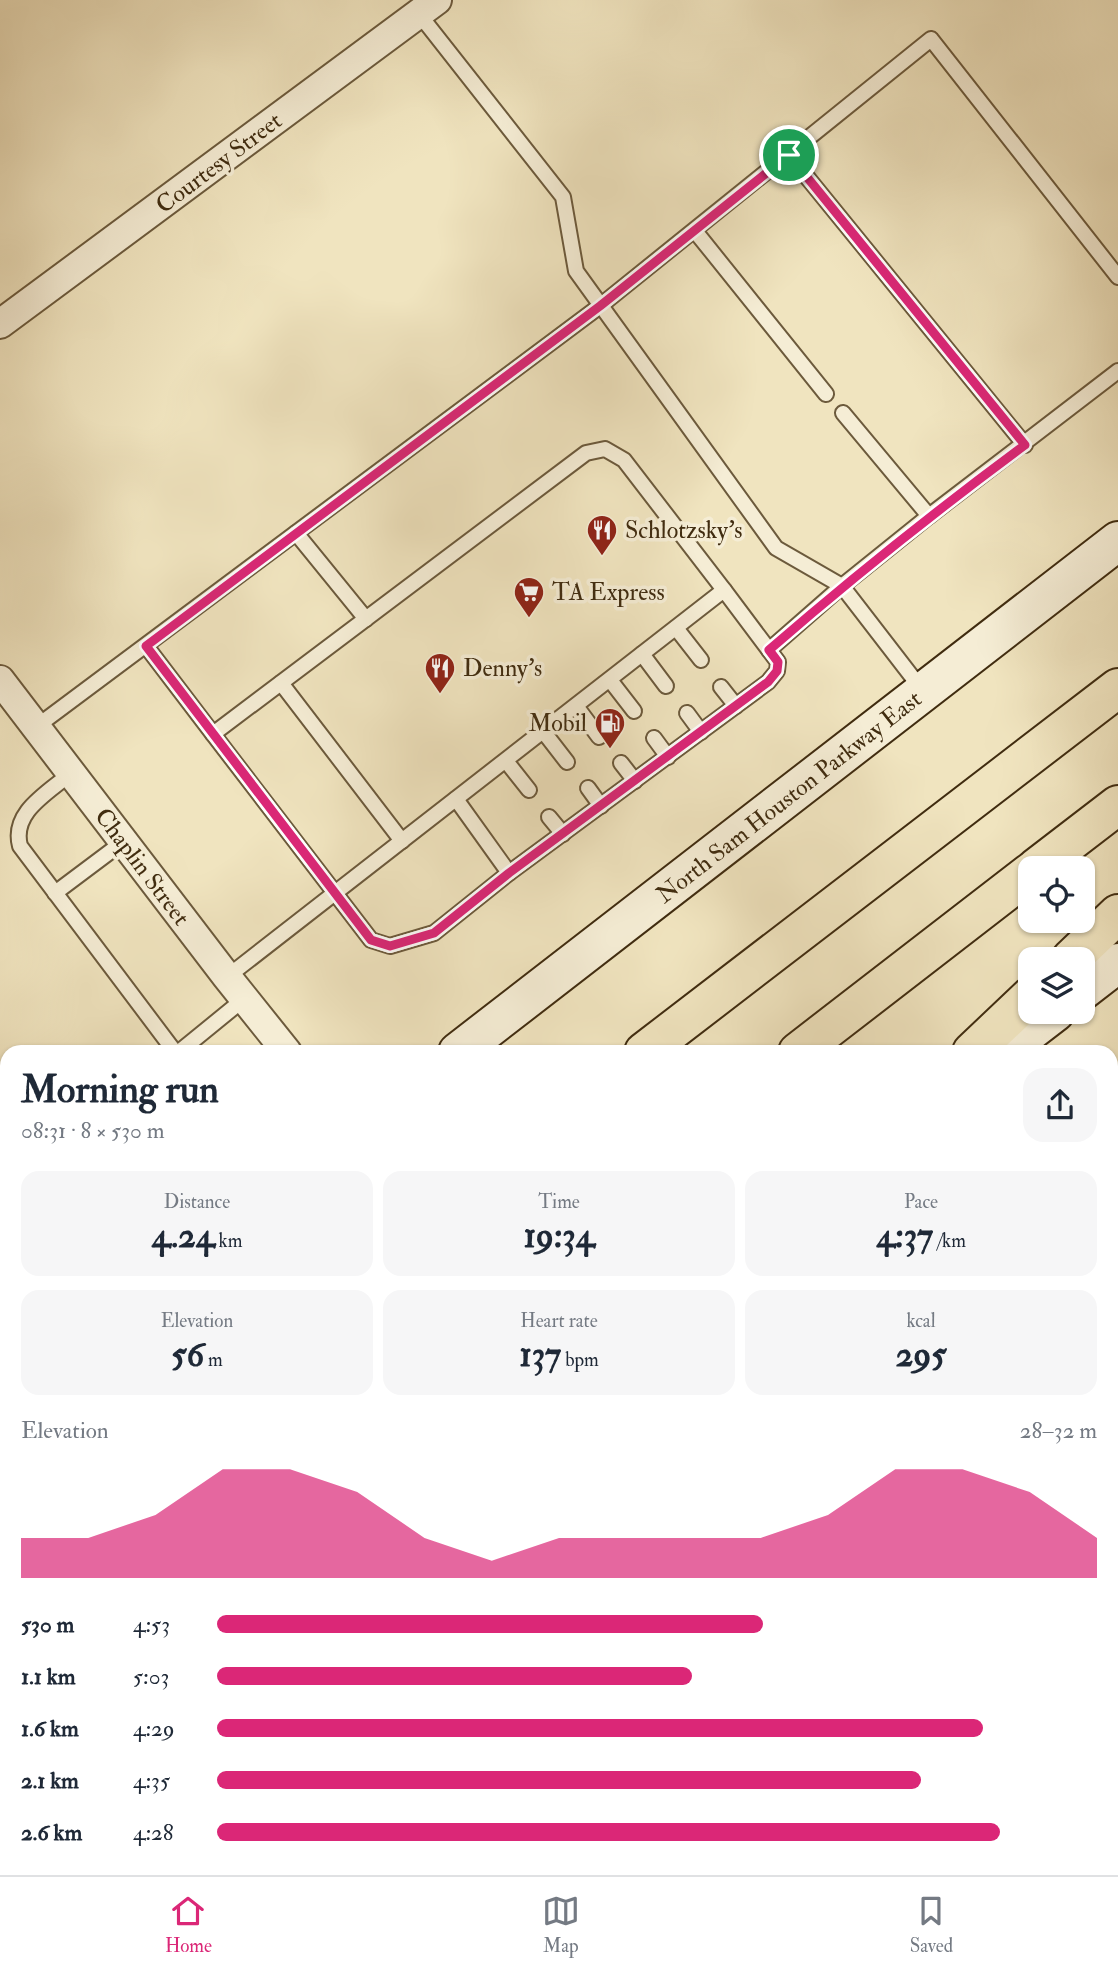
<!DOCTYPE html>
<html lang="en">
<head>
<meta charset="utf-8">
<style>
	body { margin:0; font-family:"IM FELL Double Pica",serif; background:#f6f6f7; color:#1f2937; height:100vh; display:flex; flex-direction:column; font-size:26px; white-space:nowrap }
	* { box-sizing:border-box; margin:0 }
	p { font-size:23px; color:#747a83 }
	.icon { flex:none; width:38px; height:38px; fill:none; stroke:currentColor; stroke-width:2; stroke-linecap:round; stroke-linejoin:round }
	.map { position:relative; flex:1; overflow:hidden }
	.sheet { position:absolute; left:0px; top:1045px; width:1118px; height:831px; display:flex; flex-direction:column; background:#fff; border-radius:21px 21px 0 0; box-shadow:0 2px 5px #0004 }
	.sheet>* { flex:none }
	.controls { position:absolute; left:1018px; top:856px; display:grid; gap:14px }
	.controls a { display:grid; place-items:center; width:77px; height:77px; border-radius:14px; background:#fff; box-shadow:0 2px 5px #0004; font-size:35px }
	.pin { position:absolute; display:grid; place-items:center; width:60px; height:60px; color:#fff; margin:-30px; border:4px solid #fff; border-radius:50%; box-shadow:0 2px 7px #0007 }
	.round { display:grid; place-items:center; flex:none; width:74px; height:74px; border-radius:21px; background:#f6f6f7 }
	.headline { display:flex; align-items:center; justify-content:space-between; height:119px; padding:0 21px }
	h1 { font-size:38px; font-weight:700; line-height:52px }
	.stats { display:grid; grid-template-columns:repeat(3,1fr); gap:10px; height:119px; padding:7px 21px }
	.stats div { display:grid; align-content:center; border-radius:18px; background:#f6f6f7; text-align:center }
	.stats b { font-size:35px; font-weight:700 }
	.stats small { font-size:19px; font-weight:400 }
	.stats p { font-size:19px }
	.chart { height:196px; padding:14px 21px }
	.chart p { display:flex; justify-content:space-between }
	.chart svg { width:100%; height:126px; margin-top:7px; fill:#db2777; opacity:.7 }
	ul { padding:0 21px; list-style:none; font-size:23px }
	li { display:grid; grid-template-columns:112px 84px 1fr; align-items:center; height:52px }
	li i { height:18px; border-radius:9px; background:#db2777 }
	.tabs { display:flex; justify-content:space-around; align-items:center; height:98px; border-top:2px solid #e0e1e3; background:#fff; font-size:19px; color:#747a83 }
	.tabs a { display:grid; justify-items:center; gap:4px }
	.tabs .active { color:#db2777 }
	.map>svg:first-child { display:block }
	.lines { fill:none; stroke-linecap:round; stroke-linejoin:round }
	.lane-casing { stroke:#6c5a3c; stroke-width:18 }
	.street-casing { stroke:#6c5a3c; stroke-width:32 }
	.secondary-casing { stroke:#402c10; stroke-width:42 }
	.highway-casing { stroke:#402c10; stroke-width:42 }
	.lane { stroke:#f5edd5; stroke-width:14 }
	.street { stroke:#f5edd5; stroke-width:28 }
	.secondary { stroke:#f5edd5; stroke-width:38 }
	.highway { stroke:#f0e4bf; stroke-width:38 }
	.route-casing { stroke:#fff; stroke-width:14 }
	.route { stroke:#db2777; stroke-width:9 }
	.labels { text-anchor:middle; dominant-baseline:central; stroke-width:7; stroke-linejoin:round; paint-order:stroke }
	.street-label { font-size:24px; fill:#402c10; stroke:#f5edd5 }
	.poi-label { font-size:24px; fill:#402c10; stroke:#f5edd5; text-anchor:start }
</style>
</head>
<body>
<div class="map">
<svg width="1118" height="1875" viewBox="0 0 1118 1875">
	<rect width="100%" height="100%" fill="#f0e4bf"/>
	<filter id="stains"><feTurbulence type="fractalNoise" baseFrequency=".00286" numOctaves="4"/><feColorMatrix values="0 0 0 0 .2 0 0 0 0 .09 0 0 0 0 .02 0 0 0 .5 -.17"/></filter>
	<radialGradient id="worn" r=".72"><stop offset=".6" stop-color="#630" stop-opacity="0"/><stop offset="1" stop-color="#630" stop-opacity=".3"/></radialGradient>
	<g class="lines">
		<!-- lane casing -->
		<g class="lane-casing">
			<g id="lane">
				<path d="M789,155L1025,445"/>
				<path d="M695,231L826,394"/>
				<path d="M843,413L929,516"/>
				<path d="M296,533L366,619"/>
				<path d="M676,628L701,660"/>
				<path d="M146,646L213,734L586,453L605,449L624,460L724,590"/>
				<path d="M642,654L666,686"/>
				<path d="M610,680L634,711"/>
				<path d="M281,683L402,841"/>
				<path d="M721,687L736,706"/>
				<path d="M923,691L842,586L929,516L1118,371"/>
				<path d="M576,706L599,737"/>
				<path d="M687,713L701,732"/>
				<path d="M36,727L600,306L931,39L1118,277"/>
				<path d="M543,731L567,762"/>
				<path d="M213,734L371,940L390,946L434,933L509,873"/>
				<path d="M654,738L668,757"/>
				<path d="M506,761L529,790"/>
				<path d="M621,763L635,781"/>
				<path d="M71,773C48,793 11,812 20,846L175,1052"/>
				<path d="M588,788L601,806"/>
				<path d="M456,799L509,873L768,682L777,671L778,662L769,650"/>
				<path d="M549,817L563,834"/>
				<path d="M55,893L123,842"/>
				<path d="M227,977L724,590L769,650L842,586L776,548L576,271L563,197L419,14"/>
				<path d="M179,1052L244,999"/>
				<path d="M978,1869L982,1875"/>
			</g>
		</g>
		<!-- street casing -->
		<g class="street-casing">
			<g id="street">
				<path d="M0,324L437,0"/>
				<path d="M0,680L227,977L287,1052"/>
				<path d="M853,1869L857,1875"/>
			</g>
		</g>
		<!-- secondary casing -->
		<g class="secondary-casing">
			<g id="secondary">
				<path d="M1083,990L1118,963"/>
				<path d="M458,1052L1118,541"/>
				<path d="M1003,1052L1055,1012"/>
				<path d="M0,1405L7,1399"/>
				<path d="M0,1837L7,1832"/>
			</g>
		</g>
		<!-- highway casing -->
		<g class="highway-casing">
			<g id="highway">
				<path d="M1036,868L1118,805"/>
				<path d="M1071,959L1118,914"/>
				<path d="M644,1052L1118,688"/>
				<path d="M798,1052L1031,872"/>
				<path d="M972,1052L1031,996"/>
				<path d="M0,1546L7,1541"/>
				<path d="M0,1666L7,1661"/>
			</g>
		</g>
		<!-- lane -->
		<use href="#lane" class="lane"/>
		<!-- street -->
		<use href="#street" class="street"/>
		<!-- secondary -->
		<use href="#secondary" class="secondary"/>
		<!-- highway -->
		<use href="#highway" class="highway"/>
	</g>
	<g class="lines">
		<!-- route casing -->
		<g class="route-casing">
			<path id="route" d="M789,155L1025,445C937,510 852,578 769,650L778,662L777,671L768,682L509,873L434,933L390,946L371,940L146,646L600,306Z"/>
		</g>
		<!-- route -->
		<use href="#route" class="route"/>
	</g>
	<!-- icons -->
	<defs>
		<g id="restaurant-pin" transform="scale(1.575)"><path d="M0 17L-7.5 6A9.5 9.5 0 1 1 7.5 6Z" fill="#8f2418" stroke="#f5edd5"/><path d="M-5-6h1v4h1v-4h1v4h1v-4h1v5L-1.5 .5V6h-2V.5L-5-1ZM5-6V6H3V1.5H1.5Q1.5-4 5-6Z" fill="#fff"/></g>
		<g id="supermarket-pin" transform="scale(1.575)"><path d="M0 17L-7.5 6A9.5 9.5 0 1 1 7.5 6Z" fill="#8f2418" stroke="#f5edd5"/><path d="M-6-5.5h2.5l.6 2H6L4.5 2H-2.5L-4.4-4H-6ZM-1.5 3.2a1.3 1.3 0 1 0 .1 0ZM3 3.2a1.3 1.3 0 1 0 .1 0Z" fill="#fff"/></g>
		<g id="fuel-pin" transform="scale(1.575)"><path d="M0 17L-7.5 6A9.5 9.5 0 1 1 7.5 6Z" fill="#8f2418" stroke="#f5edd5"/><path d="M-5.5-6h7V0h2V4h1.3V-2.5L3-4.5l.8-.8L6-3V5H2.5V1h-1V6h-7ZM-4.2-4.7v3.2H.2V-4.7Z" fill="#fff"/></g>
	</defs>
	<g fill-rule="evenodd">
		<use href="#restaurant-pin" x="602" y="530"/>
		<use href="#supermarket-pin" x="529" y="592"/>
		<use href="#restaurant-pin" x="440" y="668"/>
		<use href="#fuel-pin" x="610" y="723"/>
	</g>
	<g class="labels">
		<!-- street labels -->
		<g class="street-label">
			<text transform="translate(219 163) rotate(-37)">Courtesy Street</text>
			<text transform="translate(789 797) rotate(-38)">North Sam Houston Parkway East</text>
			<text transform="translate(142 867) rotate(53)">Chaplin Street</text>
		</g>
		<!-- poi labels -->
		<g class="poi-label">
			<text x="625" y="530">Schlotzsky's</text>
			<text x="552" y="592">TA Express</text>
			<text x="463" y="668">Denny's</text>
			<text x="587" y="723" text-anchor="end">Mobil</text>
		</g>
	</g>
	<rect width="100%" height="100%" filter="url(#stains)"/>
	<rect width="100%" height="100%" fill="url(#worn)"/>
</svg>
<div class="controls">
<a><svg class="icon" aria-label="locate" viewBox="0 0 24 24"><circle cx="12" cy="12" r="6"/><path d="M12 2v4M12 18v4M2 12h4M18 12h4"/></svg></a>
<a><svg class="icon" aria-label="layers" viewBox="0 0 24 24"><path d="M12 4l9 5-9 5-9-5zM3 14l9 5 9-5"/></svg></a>
</div>
<div class="pin" style="left:789px;top:155px;background:#1e9e55"><svg class="icon" aria-label="arrive" viewBox="0 0 24 24"><path d="M6 21V4h12l-3 4 3 4H6"/></svg></div>
<section class="sheet">
<div class="headline"><div><h1>Morning run</h1><p>08:31 · 8 × 530 m</p></div><a class="round"><svg class="icon" aria-label="share" viewBox="0 0 24 24"><path d="M12 15V3M7 8l5-5 5 5M5 13v7h14v-7"/></svg></a></div>
<div class="stats">
<div><p>Distance</p><b>4.24<small> km</small></b></div>
<div><p>Time</p><b>19:34</b></div>
<div><p>Pace</p><b>4:37<small> /km</small></b></div>
</div>
<div class="stats">
<div><p>Elevation</p><b>56<small> m</small></b></div>
<div><p>Heart rate</p><b>137<small> bpm</small></b></div>
<div><p>kcal</p><b>295</b></div>
</div>
<div class="chart"><p><span>Elevation</span>28–32 m</p>
<svg viewBox="0 0 160 44" preserveAspectRatio="none"><path d="M0 44V30L10 30L20 22L30 6L40 6L50 14L60 30L70 38L80 30L90 30L100 30L110 30L120 22L130 6L140 6L150 14L160 30V44z"/></svg>
</div>
<ul>
<li><b>530 m</b>4:53<i style="width:62%"></i></li>
<li><b>1.1 km</b>5:03<i style="width:54%"></i></li>
<li><b>1.6 km</b>4:29<i style="width:87%"></i></li>
<li><b>2.1 km</b>4:35<i style="width:80%"></i></li>
<li><b>2.6 km</b>4:28<i style="width:89%"></i></li>
</ul>
</section>
</div>
<nav class="tabs">
<a class="active"><svg class="icon" aria-label="home" viewBox="0 0 24 24"><path d="M3 11l9-7 9 7M6 9v11h12V9"/></svg>Home</a>
<a><svg class="icon" aria-label="map" viewBox="0 0 24 24"><path d="M3 6l6-2 6 2 6-2v14l-6 2-6-2-6 2zM9 4v14M15 6v14"/></svg>Map</a>
<a><svg class="icon" aria-label="saved" viewBox="0 0 24 24"><path d="M7 4h10v16l-5-4-5 4z"/></svg>Saved</a>
</nav>
</body>
</html>
